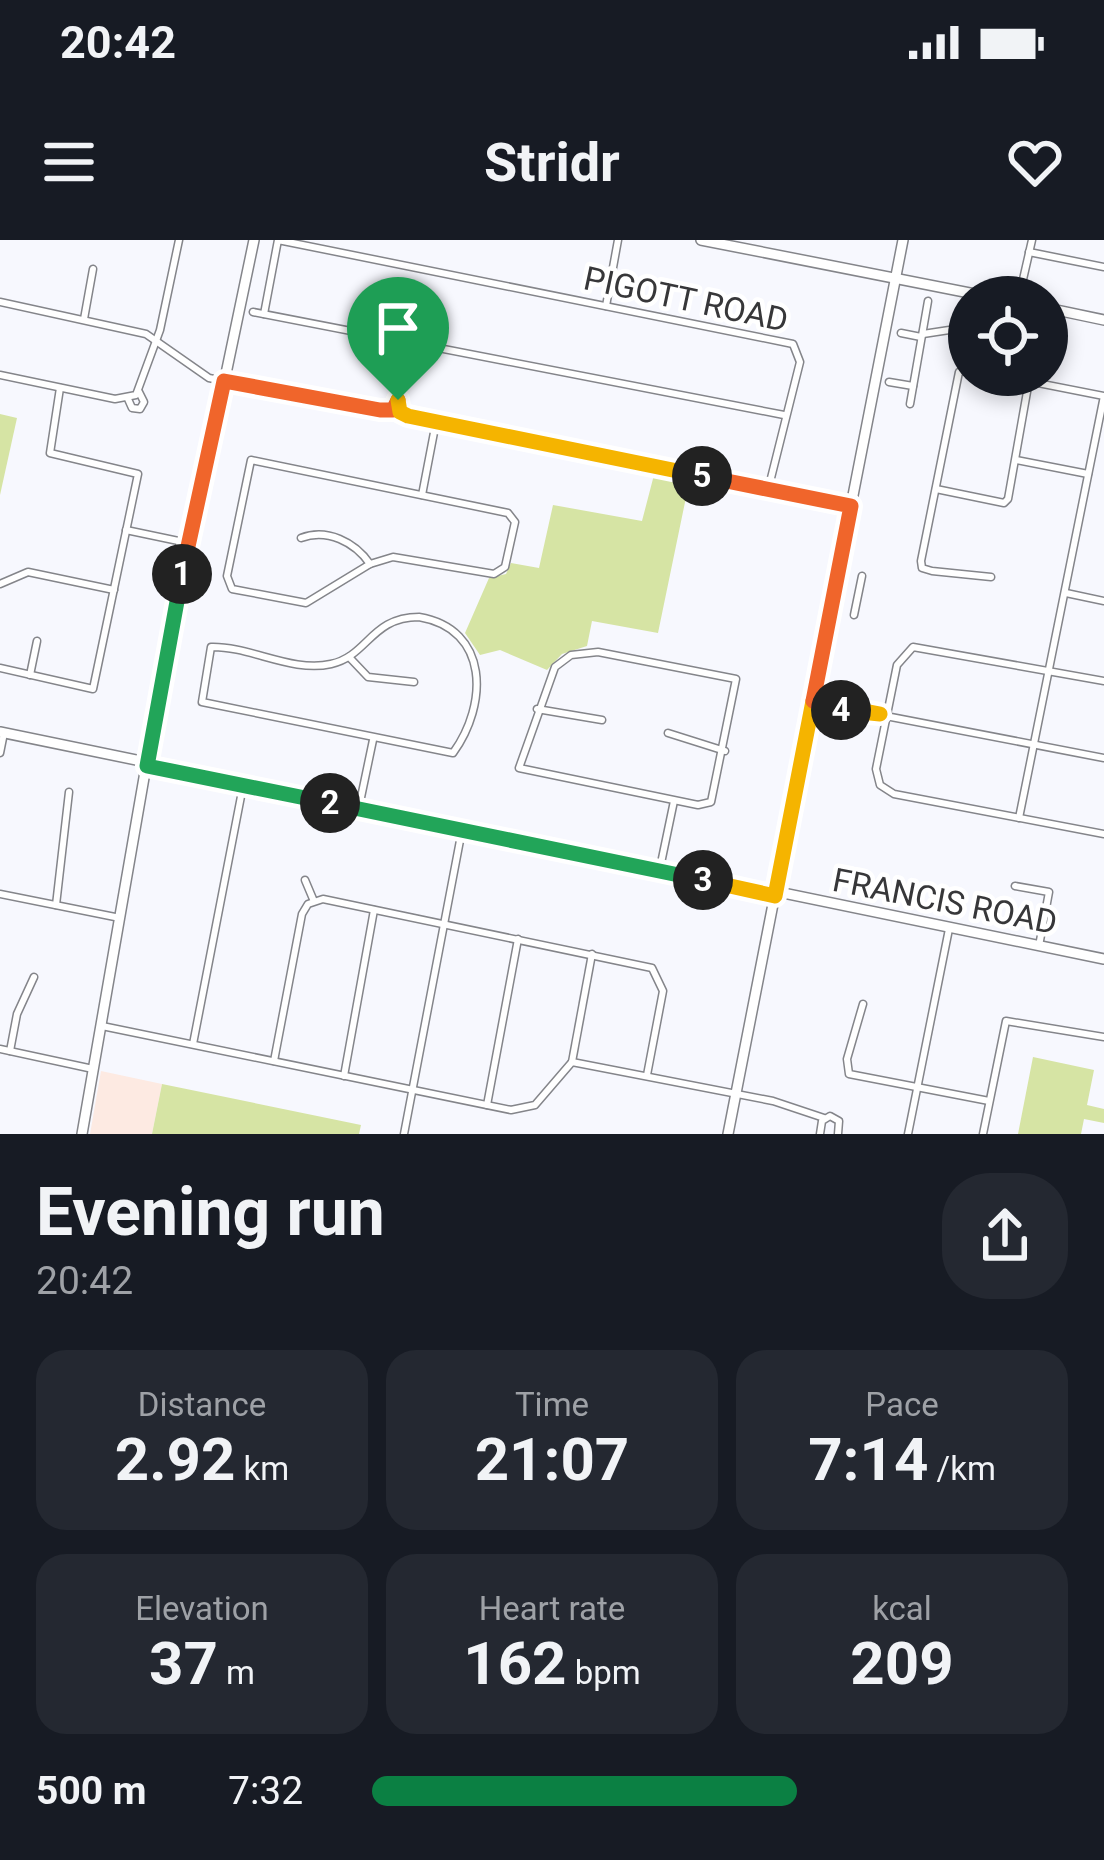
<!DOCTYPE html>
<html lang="en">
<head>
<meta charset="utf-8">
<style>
	body { margin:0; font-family:Roboto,sans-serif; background:#242831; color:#f1f3f6; height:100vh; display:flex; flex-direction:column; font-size:45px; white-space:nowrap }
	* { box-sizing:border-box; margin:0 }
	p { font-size:39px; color:#9ea1a6 }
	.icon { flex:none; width:66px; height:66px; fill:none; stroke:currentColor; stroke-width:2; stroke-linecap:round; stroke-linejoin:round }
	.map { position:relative; height:894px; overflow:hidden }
	.panel { display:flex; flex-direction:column; background:#171b24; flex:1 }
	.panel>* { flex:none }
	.tools { position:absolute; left:948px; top:36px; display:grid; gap:24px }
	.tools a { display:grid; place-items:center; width:120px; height:120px; border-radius:50%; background:#171b24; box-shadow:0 6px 18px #0003; font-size:60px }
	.pin { position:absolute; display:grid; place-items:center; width:102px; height:102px; color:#fff; margin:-123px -51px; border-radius:50% 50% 50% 0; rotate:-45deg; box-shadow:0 0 12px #0007 }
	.pin .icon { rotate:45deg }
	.km { position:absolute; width:60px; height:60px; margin:-30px; border-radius:50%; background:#222; color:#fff; font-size:33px; line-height:60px; text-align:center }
	.round { display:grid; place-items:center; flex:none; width:126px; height:126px; border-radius:48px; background:#242831 }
	.headline { display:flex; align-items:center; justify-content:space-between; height:204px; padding:0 36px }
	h1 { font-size:66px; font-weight:700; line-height:90px }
	.figures { display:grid; grid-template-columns:repeat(3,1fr); gap:18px; height:204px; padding:12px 36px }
	.figures div { display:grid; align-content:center; border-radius:30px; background:#242831; text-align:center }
	.figures b { font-size:60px; font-weight:700 }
	.figures small { font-size:33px; font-weight:400 }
	.figures p { font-size:33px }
	ul { padding:0 36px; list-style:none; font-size:39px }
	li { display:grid; grid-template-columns:192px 144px 1fr; align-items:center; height:90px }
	li i { height:30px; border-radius:15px; background:#0b8043 }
	.status { display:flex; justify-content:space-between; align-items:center; height:84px; padding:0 60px; background:#171b24; direction:ltr }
	.status svg { height:33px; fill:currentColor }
	header { display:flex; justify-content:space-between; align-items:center; height:156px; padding:0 36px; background:#171b24; font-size:54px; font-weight:700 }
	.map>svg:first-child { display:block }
	.education { fill:#fdeae2 }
	.green { fill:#d6e4a4 }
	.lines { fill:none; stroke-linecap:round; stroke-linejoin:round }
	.street-casing { stroke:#84858a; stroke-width:9 }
	.secondary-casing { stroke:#84858a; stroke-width:12 }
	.street { stroke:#fff; stroke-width:6 }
	.secondary { stroke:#fff; stroke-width:9 }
	.split-1-casing { stroke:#fff; stroke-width:24 }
	.split-2-casing { stroke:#fff; stroke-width:24 }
	.split-3-casing { stroke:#fff; stroke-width:24 }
	.split-4-casing { stroke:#fff; stroke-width:24 }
	.split-5-casing { stroke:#fff; stroke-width:24 }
	.split-6-casing { stroke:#fff; stroke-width:24 }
	.split-1 { stroke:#f0652b; stroke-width:15 }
	.split-2 { stroke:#22a559; stroke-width:15 }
	.split-3 { stroke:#22a559; stroke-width:15 }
	.split-4 { stroke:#f5b400; stroke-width:15 }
	.split-5 { stroke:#f0652b; stroke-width:15 }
	.split-6 { stroke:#f5b400; stroke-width:15 }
	.labels { text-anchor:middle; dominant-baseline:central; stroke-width:9; stroke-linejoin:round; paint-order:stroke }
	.street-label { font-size:33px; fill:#373739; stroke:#fff }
</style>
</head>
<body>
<div class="status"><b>20:42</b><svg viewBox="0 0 49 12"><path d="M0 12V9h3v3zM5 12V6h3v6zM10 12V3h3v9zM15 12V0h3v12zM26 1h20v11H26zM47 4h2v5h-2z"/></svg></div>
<header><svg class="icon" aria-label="menu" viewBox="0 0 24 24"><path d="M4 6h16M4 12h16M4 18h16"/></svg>Stridr<svg class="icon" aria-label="heart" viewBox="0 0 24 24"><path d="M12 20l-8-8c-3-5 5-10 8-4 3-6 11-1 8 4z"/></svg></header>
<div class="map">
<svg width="1104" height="894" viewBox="0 0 1104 894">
	<rect width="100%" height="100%" fill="#f7f8fe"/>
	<!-- education -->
	<path class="education" d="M101,831L162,844L152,894H90Z"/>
	<!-- green -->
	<g class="green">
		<path d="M0,174L17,178L0,255Z"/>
		<path d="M655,231L690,238L658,393L592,381L587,406L562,414L547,430L500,410L480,415L465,393L489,338L506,334L511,323L539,328L553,265L642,281Z"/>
		<path d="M1033,817L1094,830L1087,865L1104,869V883L1084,879L1081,894H1018Z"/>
		<path d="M162,844L361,885L359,894H152Z"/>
	</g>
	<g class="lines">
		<!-- street casing -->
		<g class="street-casing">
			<g id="street">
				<path d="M1029,12L1104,27"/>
				<path d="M1019,57L1032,0"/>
				<path d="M0,62L146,94L209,138L851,266"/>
				<path d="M606,66L618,0"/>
				<path d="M253,72L784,175"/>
				<path d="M264,74L278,0L793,104L800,122L768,250"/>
				<path d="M84,79L93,29"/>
				<path d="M901,93L921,97"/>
				<path d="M923,94L969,87"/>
				<path d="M969,130L959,132L921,321L922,328L932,331L991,337"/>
				<path d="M0,135L115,159L136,155L160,90L179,0"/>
				<path d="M997,135L1104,156L1019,578"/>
				<path d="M889,142L913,146"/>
				<path d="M128,159L132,168L140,169L144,162L139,152"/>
				<path d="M910,164L928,61"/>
				<path d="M393,170L412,105"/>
				<path d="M251,220L508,273L515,282L505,327L494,334L393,317L370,324L306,363L232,349L227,336Z"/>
				<path d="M1016,220L1088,234"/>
				<path d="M936,249L1004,263L1008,259L1030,135"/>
				<path d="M422,255L436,182"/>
				<path d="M126,290L188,303"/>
				<path d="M301,298C327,288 355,302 370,324"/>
				<path d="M0,344L28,332L114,350"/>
				<path d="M1066,353L1104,361"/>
				<path d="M854,375L862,336"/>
				<path d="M419,377C490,389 488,465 453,513L202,462L211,407C250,406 292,433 331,424C368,416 371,377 419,377Z"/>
				<path d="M598,412L736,439L711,562L698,565L519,528L555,427L571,415Z"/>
				<path d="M349,417L368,437L414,442"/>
				<path d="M0,428L93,449L138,234L50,213L60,148"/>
				<path d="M30,435L37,401"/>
				<path d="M1104,441L913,407L897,425L876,529L880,545L894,554L1104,594"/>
				<path d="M813,462L1104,518"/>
				<path d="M817,462L880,474"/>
				<path d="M537,469L602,480"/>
				<path d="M668,493L725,511"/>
				<path d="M0,513L4,493"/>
				<path d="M359,567L373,500"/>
				<path d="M660,628L674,561"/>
				<path d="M305,640L313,659"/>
				<path d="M1015,646L1049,652L1039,706"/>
				<path d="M0,654L120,678"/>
				<path d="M56,665L69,552"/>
				<path d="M863,764L847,819L849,834L989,861"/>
				<path d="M102,786L511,870L535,865L572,822L773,861L824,878"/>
				<path d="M193,804L243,546"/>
				<path d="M0,809L93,829"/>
				<path d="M10,811L17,774L34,737"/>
				<path d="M274,821L302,674L308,664L323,659L652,728L663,751L647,835"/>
				<path d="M572,822L592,714"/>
				<path d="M344,836L374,670"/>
				<path d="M487,865L518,699"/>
				<path d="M404,894L462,590"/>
				<path d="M820,894L822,881L830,876L839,881L838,894"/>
				<path d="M908,894L949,689"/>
				<path d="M983,894L1006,781L1104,797"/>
			</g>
		</g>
		<!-- secondary casing -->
		<g class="secondary-casing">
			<g id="secondary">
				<path d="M701,0L990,57"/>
				<path d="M1047,68L1104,80"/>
				<path d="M0,492L1104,719"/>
				<path d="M82,894L157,463L254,0"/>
				<path d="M728,894L903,0"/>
			</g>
		</g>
		<!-- street -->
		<use href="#street" class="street"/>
		<!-- secondary -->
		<use href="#secondary" class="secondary"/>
	</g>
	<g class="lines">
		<!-- split-1 casing -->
		<g class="split-1-casing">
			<path id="split-1" d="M182,334L224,141L380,170H393L398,160"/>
		</g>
		<!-- split-2 casing -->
		<g class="split-2-casing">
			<path id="split-2" d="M182,334L147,526L330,563"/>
		</g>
		<!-- split-3 casing -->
		<g class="split-3-casing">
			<path id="split-3" d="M330,563L703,640"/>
		</g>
		<!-- split-4 casing -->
		<g class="split-4-casing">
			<path id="split-4" d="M703,640L775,656L813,461L880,474L841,470"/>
		</g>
		<!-- split-5 casing -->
		<g class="split-5-casing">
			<path id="split-5" d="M702,236L851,266L813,461L841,470"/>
		</g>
		<!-- split-6 casing -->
		<g class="split-6-casing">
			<path id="split-6" d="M398,160L400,172L408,176L702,236"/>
		</g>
		<!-- split-1 -->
		<use href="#split-1" class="split-1"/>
		<!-- split-2 -->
		<use href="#split-2" class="split-2"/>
		<!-- split-3 -->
		<use href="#split-3" class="split-3"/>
		<!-- split-4 -->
		<use href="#split-4" class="split-4"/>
		<!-- split-5 -->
		<use href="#split-5" class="split-5"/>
		<!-- split-6 -->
		<use href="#split-6" class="split-6"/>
	</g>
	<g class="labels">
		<!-- street labels -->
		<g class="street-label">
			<text transform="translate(686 59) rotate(12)">PIGOTT ROAD</text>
			<text transform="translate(945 661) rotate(11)">FRANCIS ROAD</text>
		</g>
	</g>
</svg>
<div class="tools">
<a><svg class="icon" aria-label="locate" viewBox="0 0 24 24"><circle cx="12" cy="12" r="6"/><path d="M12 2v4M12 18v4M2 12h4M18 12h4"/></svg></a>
</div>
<div class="pin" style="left:398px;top:160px;background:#1e9e55"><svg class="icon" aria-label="arrive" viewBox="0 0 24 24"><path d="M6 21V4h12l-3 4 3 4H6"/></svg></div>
<b class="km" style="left:182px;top:334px">1</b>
<b class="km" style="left:330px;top:563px">2</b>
<b class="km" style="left:703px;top:640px">3</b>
<b class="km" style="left:841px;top:470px">4</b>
<b class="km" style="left:702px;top:236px">5</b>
</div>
<section class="panel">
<div class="headline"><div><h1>Evening run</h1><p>20:42</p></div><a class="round"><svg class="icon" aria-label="share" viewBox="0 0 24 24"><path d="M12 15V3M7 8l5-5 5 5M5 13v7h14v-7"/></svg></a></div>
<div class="figures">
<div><p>Distance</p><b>2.92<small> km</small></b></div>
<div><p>Time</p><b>21:07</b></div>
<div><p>Pace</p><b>7:14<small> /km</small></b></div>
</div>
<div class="figures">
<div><p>Elevation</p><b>37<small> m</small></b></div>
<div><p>Heart rate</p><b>162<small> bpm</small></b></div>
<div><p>kcal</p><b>209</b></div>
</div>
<ul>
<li><b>500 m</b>7:32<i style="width:61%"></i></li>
</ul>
</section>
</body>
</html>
